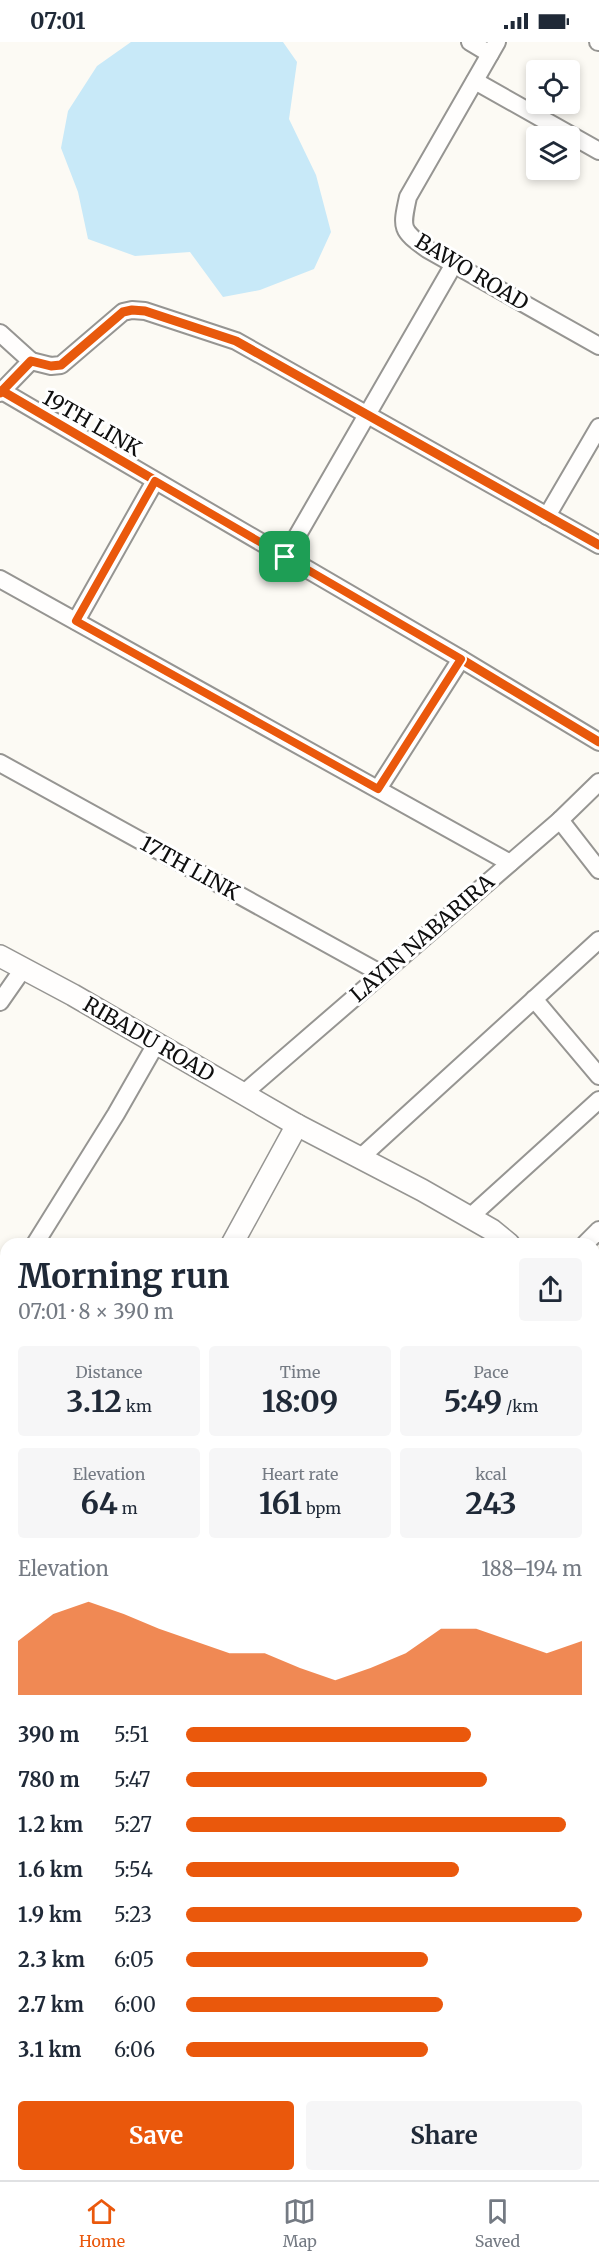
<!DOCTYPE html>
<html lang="en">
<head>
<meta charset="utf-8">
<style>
	body { margin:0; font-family:Merriweather,serif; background:#f6f6f7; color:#1f2937; height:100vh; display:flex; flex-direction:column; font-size:22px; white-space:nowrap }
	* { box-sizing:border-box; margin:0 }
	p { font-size:20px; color:#747a83 }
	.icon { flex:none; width:33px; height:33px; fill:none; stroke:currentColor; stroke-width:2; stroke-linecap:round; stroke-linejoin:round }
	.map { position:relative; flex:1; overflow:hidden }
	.sheet { position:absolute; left:0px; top:1196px; width:600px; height:944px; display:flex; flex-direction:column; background:#fff; border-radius:18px 18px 0 0; box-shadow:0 3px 9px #0003 }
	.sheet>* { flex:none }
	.buttons { position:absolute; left:526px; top:18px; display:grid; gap:12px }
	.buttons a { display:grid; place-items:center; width:54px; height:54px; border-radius:6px; background:#fff; box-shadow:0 3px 9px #0003; font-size:30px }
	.pin { position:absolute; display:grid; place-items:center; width:51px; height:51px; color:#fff; margin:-26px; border-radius:12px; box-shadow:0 3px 9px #0006 }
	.round { display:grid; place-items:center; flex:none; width:63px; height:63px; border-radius:6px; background:#f6f6f7 }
	.headline { display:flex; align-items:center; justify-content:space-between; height:102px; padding:0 18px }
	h1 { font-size:33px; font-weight:700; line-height:45px }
	.stats { display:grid; grid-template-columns:repeat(3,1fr); gap:9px; height:102px; padding:6px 18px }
	.stats div { display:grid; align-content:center; border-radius:6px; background:#f6f6f7; text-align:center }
	.stats b { font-size:30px; font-weight:700 }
	.stats small { font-size:16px; font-weight:400 }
	.stats p { font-size:16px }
	.chart { height:168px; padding:12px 18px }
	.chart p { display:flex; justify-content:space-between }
	.chart svg { width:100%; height:108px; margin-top:6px; fill:#ea580c; opacity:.7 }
	.cta { display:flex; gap:12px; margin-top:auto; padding:12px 18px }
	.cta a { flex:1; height:69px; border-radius:6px; background:#ea580c; color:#fff; font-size:24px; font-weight:700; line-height:69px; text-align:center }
	.cta a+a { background:#f6f6f7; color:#1f2937 }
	ul { padding:0 18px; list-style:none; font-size:20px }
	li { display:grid; grid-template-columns:96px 72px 1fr; align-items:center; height:45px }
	li i { height:15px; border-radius:8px; background:#ea580c }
	.status { display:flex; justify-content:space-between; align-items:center; height:42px; padding:0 30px; background:#fff; direction:ltr }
	.status svg { height:16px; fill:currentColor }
	.menu { display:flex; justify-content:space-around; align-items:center; height:84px; border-top:2px solid #e0e1e3; background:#fff; font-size:16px; color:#747a83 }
	.menu a { display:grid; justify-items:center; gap:3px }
	.menu .current { color:#ea580c }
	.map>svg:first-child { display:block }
	.water { fill:#c8e9f8 }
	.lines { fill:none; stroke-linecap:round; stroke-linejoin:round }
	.service-casing { stroke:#969592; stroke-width:11 }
	.minor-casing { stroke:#969592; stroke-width:20 }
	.tertiary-casing { stroke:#969592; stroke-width:24 }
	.secondary-casing { stroke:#8c8b89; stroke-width:27 }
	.service { stroke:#fffefd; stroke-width:8 }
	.minor { stroke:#fffefd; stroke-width:16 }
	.tertiary { stroke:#fffefd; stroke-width:21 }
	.secondary { stroke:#f5f4eb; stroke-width:24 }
	.cycleway-casing { stroke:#fff; stroke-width:13 }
	.cycleway { stroke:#e8590c; stroke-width:9 }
	.route-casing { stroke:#fff; stroke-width:12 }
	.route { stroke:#ea580c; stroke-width:8 }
	.labels { text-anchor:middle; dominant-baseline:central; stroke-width:6; stroke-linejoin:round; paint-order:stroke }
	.street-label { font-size:21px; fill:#0f0f0f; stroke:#fff }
</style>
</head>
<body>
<div class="status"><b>07:01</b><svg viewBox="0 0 49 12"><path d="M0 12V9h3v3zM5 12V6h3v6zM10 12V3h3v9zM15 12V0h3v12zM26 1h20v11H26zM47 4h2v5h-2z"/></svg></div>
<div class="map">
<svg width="599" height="2138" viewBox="0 0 599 2138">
	<rect width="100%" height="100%" fill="#fcfaf4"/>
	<!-- water -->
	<path class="water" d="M131,0H283L297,20L289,77L316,133L331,190L314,227L260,248L223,255L190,210L135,214L88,197L78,150L61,106L68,69L97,24Z"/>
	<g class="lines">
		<!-- service casing -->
		<g class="service-casing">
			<g id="service">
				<path d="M594,1496L599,1498"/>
				<path d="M594,1769L599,1770"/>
			</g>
		</g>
		<!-- minor casing -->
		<g class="minor-casing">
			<g id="minor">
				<path d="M470,0L490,12"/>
				<path d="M497,0L408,155C401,187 401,188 427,207L599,304"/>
				<path d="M598,0H599"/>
				<path d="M475,39L599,109"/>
				<path d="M0,291L31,319"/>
				<path d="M2,349L461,617L599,700"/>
				<path d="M0,351L31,319L51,324L61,323L123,270L132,268L145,269L236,299L599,503"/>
				<path d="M547,474L599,385"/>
				<path d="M285,515L454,222"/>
				<path d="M0,537L510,821"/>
				<path d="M76,579L155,439"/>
				<path d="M0,721L380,931"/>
				<path d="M378,747L461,617"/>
				<path d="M560,778L599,828"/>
				<path d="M534,957L599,1034"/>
				<path d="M0,960L23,927"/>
				<path d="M244,1051L560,778L599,740"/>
				<path d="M360,1116L599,898"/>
				<path d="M470,1175L599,1058"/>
				<path d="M35,1202L116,1072L156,1002"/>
				<path d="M585,1202L599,1188"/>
				<path d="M0,1258L6,1249"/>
				<path d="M594,1347L599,1340"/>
				<path d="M0,1951L6,1945"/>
				<path d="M0,2000L6,2007"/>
				<path d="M131,2133L136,2138"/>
				<path d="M504,2133L521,2138"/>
				<path d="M218,2138L221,2133"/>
				<path d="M384,2138L387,2133"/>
			</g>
		</g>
		<!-- tertiary casing -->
		<g class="tertiary-casing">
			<g id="tertiary">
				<path d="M0,914L73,953L297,1083L422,1148L492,1188L509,1202"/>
				<path d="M232,1202L297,1083"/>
				<path d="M594,1287L599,1292"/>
				<path d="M0,1623L6,1612"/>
			</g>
		</g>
		<!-- secondary casing -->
		<g class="secondary-casing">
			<g id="secondary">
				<path d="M0,1811H6"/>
				<path d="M0,1843L6,1844"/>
				<path d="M594,1896L599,1897"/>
				<path d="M594,1929L599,1930"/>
			</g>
		</g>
		<!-- service -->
		<use href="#service" class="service"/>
		<!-- minor -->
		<use href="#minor" class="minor"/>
		<!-- tertiary -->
		<use href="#tertiary" class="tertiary"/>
		<!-- secondary -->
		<use href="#secondary" class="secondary"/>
		<!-- cycleway casing -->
		<g class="cycleway-casing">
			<g id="cycleway">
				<path d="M2,349L461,617L599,700"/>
				<path d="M0,351L31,319L51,324L61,323L123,270L132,268L145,269L236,299L599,503"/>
			</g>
		</g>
		<!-- cycleway -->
		<use href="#cycleway" class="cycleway"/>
	</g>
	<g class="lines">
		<!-- route casing -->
		<g class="route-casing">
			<path id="route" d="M155,439L461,617L378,747L76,579Z"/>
		</g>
		<!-- route -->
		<use href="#route" class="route"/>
	</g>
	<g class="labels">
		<!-- street labels -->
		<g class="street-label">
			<text transform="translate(472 230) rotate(31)">BAWO ROAD</text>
			<text transform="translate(92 381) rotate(30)">19TH LINK</text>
			<text transform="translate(190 826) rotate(29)">17TH LINK</text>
			<text transform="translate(422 896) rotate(-41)">LAYIN NABARIRA</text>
			<text transform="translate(149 997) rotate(30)">RIBADU ROAD</text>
		</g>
	</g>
</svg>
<div class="buttons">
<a><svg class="icon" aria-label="locate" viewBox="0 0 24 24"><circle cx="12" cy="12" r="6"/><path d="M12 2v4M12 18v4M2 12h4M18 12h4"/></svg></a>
<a><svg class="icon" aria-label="layers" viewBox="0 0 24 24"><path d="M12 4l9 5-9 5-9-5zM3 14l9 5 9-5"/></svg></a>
</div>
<div class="pin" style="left:285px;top:515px;background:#1e9e55"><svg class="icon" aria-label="arrive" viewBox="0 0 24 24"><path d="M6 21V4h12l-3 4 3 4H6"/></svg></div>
<section class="sheet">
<div class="headline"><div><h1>Morning run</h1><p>07:01 · 8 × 390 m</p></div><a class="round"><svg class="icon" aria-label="share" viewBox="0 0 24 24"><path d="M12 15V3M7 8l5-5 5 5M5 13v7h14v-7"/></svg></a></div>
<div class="stats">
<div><p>Distance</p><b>3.12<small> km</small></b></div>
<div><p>Time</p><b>18:09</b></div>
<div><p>Pace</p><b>5:49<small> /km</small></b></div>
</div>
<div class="stats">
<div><p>Elevation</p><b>64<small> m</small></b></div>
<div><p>Heart rate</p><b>161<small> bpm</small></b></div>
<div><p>kcal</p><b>243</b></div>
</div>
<div class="chart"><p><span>Elevation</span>188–194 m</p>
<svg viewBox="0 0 160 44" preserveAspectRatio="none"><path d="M0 44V22L10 11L20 6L30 11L40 17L50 22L60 27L70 27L80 33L90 38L100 33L110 27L120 17L130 17L140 22L150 27L160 22V44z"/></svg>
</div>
<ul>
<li><b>390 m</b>5:51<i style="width:72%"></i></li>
<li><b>780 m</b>5:47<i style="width:76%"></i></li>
<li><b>1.2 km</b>5:27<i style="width:96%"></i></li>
<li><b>1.6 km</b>5:54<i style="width:69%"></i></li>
<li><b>1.9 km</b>5:23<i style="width:100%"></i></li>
<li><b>2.3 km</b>6:05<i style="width:61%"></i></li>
<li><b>2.7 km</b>6:00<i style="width:65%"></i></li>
<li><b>3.1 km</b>6:06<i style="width:61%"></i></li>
</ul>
<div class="cta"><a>Save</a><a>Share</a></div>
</section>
</div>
<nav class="menu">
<a class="current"><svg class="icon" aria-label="home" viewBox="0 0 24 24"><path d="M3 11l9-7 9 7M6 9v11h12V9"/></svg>Home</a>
<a><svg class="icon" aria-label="map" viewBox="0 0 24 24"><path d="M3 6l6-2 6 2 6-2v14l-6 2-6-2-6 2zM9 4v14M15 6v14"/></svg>Map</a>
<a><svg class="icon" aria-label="saved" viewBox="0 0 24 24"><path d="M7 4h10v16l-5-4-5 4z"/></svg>Saved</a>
</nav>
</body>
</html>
